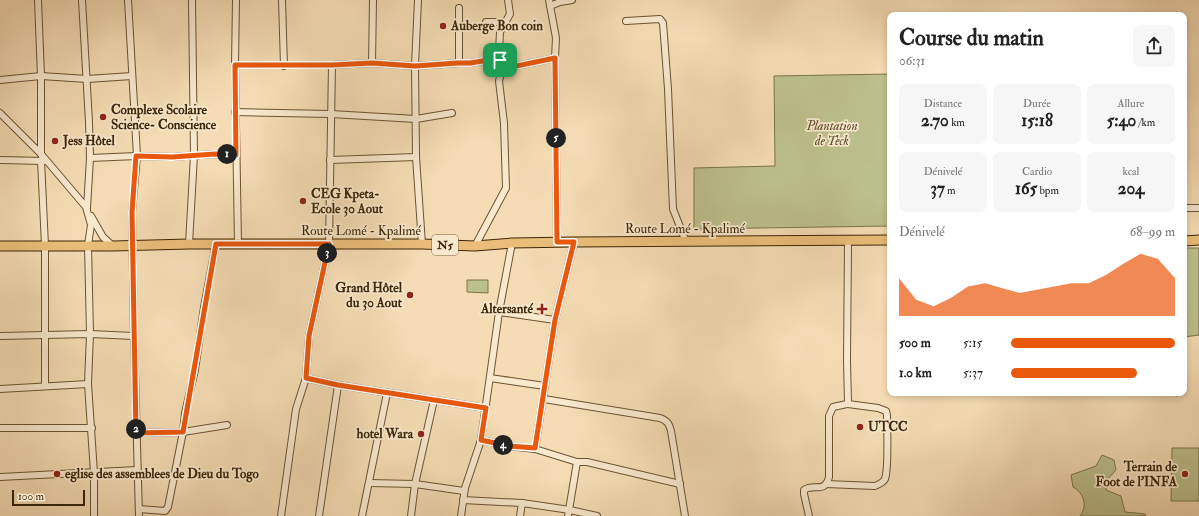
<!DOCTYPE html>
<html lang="fr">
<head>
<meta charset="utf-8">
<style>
	body { margin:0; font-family:"IM FELL Double Pica",serif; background:#f6f6f6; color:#222; height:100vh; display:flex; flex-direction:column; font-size:15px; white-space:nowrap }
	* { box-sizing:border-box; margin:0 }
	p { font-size:13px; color:#767676 }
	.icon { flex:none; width:22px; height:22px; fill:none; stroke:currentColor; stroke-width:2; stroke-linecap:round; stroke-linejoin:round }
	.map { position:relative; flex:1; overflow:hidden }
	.panel { position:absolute; left:887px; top:12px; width:300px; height:384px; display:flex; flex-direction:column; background:#fff; border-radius:8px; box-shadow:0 2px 6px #0003 }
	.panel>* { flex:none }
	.scale { position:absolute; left:12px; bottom:10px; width:73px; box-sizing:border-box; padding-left:4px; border:2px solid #3d2708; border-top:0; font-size:11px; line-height:14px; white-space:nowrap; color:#3d2708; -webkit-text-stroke:3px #f8e8ce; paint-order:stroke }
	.pin { position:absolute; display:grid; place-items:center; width:34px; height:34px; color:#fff; margin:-17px; border-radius:8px; box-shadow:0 2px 6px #0006 }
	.km { position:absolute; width:20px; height:20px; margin:-10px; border-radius:50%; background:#222; color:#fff; font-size:11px; line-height:20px; text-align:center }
	.round { display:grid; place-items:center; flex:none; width:42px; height:42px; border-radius:8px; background:#f6f6f6 }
	.overview { display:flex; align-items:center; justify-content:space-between; height:68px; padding:0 12px }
	h1 { font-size:22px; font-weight:700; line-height:30px }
	.stats { display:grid; grid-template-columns:repeat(3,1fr); gap:6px; height:68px; padding:4px 12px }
	.stats div { display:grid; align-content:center; border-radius:8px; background:#f6f6f6; text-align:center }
	.stats b { font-size:17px; font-weight:700 }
	.stats small { font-size:11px; font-weight:400 }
	.stats p { font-size:11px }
	.chart { height:112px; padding:8px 12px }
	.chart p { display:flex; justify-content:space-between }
	.chart svg { width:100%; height:72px; margin-top:4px; fill:#ea580c; opacity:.7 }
	ul { padding:0 12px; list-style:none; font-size:13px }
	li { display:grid; grid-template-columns:64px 48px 1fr; align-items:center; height:30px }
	li i { height:10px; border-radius:5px; background:#ea580c }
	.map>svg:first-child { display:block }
	.green { fill:#bcc08c; stroke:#7c744a }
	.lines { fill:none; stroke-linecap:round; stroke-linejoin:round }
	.minor-casing { stroke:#6b5433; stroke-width:8 }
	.primary-casing { stroke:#3d2708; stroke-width:11 }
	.minor { stroke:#f8e8ce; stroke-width:6 }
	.primary { stroke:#eabe7a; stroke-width:9 }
	.route-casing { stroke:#fff; stroke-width:8 }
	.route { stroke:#ea580c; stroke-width:5 }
	.poi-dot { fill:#8f2418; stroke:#f8e8ce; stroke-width:1.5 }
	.labels { text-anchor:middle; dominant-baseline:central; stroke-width:3.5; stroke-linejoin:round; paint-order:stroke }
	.shield { fill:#f8e8ce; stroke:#756143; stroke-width:1 }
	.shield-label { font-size:12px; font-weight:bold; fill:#3d2708 }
	.poi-label { font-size:13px; font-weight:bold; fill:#3d2708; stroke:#f8e8ce; text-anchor:start }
	.park-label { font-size:13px; font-style:italic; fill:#5d4d29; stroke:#f8e8ce }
	.street-label { font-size:13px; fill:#3d2708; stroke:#f8e8ce }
</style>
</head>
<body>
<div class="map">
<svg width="1199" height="516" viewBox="0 0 1199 516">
	<rect width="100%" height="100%" fill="#f5dcb4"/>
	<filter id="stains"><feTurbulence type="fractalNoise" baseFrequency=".005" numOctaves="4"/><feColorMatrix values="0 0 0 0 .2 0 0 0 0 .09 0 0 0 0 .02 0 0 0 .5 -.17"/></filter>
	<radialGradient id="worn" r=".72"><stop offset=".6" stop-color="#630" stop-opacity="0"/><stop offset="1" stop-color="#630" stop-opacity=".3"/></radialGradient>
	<!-- green -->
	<g class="green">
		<path d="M890,74V226L694,229V168L775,166L774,76Z"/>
		<path d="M1184,248H1199V335L1184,337Z"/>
		<path d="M467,280H488V293L467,292Z"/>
		<path d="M1172,448H1199V501H1171Z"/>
		<path d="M1102,455L1114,460L1116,470L1106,481V490L1121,496L1125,512L1145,514L1146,516H1080C1088,506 1084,493 1073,487L1071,475L1096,466Z"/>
	</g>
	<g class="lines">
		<!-- minor casing -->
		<g class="minor-casing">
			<g id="minor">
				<path d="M38,0L41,76V154"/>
				<path d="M82,0L89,122L90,158L87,208"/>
				<path d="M128,0L137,156L132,212L134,336L139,516"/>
				<path d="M236,0L235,65L238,244"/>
				<path d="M282,0L284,66"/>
				<path d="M418,0L415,66L459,63H470L490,60H500"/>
				<path d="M550,6L560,2L572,0"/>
				<path d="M626,21L660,19L663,23L668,89L673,209L686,242"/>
				<path d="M486,22H506"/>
				<path d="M555,58L557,242"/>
				<path d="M372,63L373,0"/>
				<path d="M459,63V8"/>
				<path d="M235,65H332L372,63L415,66L416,157L422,244"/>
				<path d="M502,69L555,58L556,38L549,0"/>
				<path d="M0,80L41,76L87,79L132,76"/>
				<path d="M235,112L331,114L416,119L452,113"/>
				<path d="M0,113L41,154L86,207L91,225L88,245L90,334L88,384L94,473V516"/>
				<path d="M90,158L137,156L172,157L215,154L236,155"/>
				<path d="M0,160L44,161"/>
				<path d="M41,160L45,246V386"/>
				<path d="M330,160L416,157"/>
				<path d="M1184,208H1199"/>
				<path d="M91,216L103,237L113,246"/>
				<path d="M189,244L194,155L192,0"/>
				<path d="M475,246L506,188L504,123L499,81L502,69L499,51L500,32L510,14L508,0"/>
				<path d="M499,312L555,320"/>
				<path d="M0,336L90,334L134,336"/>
				<path d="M306,378L338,385L486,408"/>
				<path d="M490,378L545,386"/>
				<path d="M0,389L88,384"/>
				<path d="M544,399L660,418C668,421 669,424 671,431L685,516"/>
				<path d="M0,428H92"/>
				<path d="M136,433L183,432L227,425"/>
				<path d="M481,440L509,446L535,449L577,462H587L680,484"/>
				<path d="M535,449L555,320L574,242"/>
				<path d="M0,477L137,470"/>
				<path d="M369,483L415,484L464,491"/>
				<path d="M826,484L875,486C879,484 883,483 885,479C889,467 887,429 887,415L886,411L878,408L848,404"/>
				<path d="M463,500L522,503L520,516"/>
				<path d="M522,503L570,510L597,516"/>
				<path d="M139,509L165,511L168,507L183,432L185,413L195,370L204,307L216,244"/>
				<path d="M281,516L296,409L306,378L309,336L329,244L332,65"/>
				<path d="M319,516L338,385"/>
				<path d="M362,516L387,393"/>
				<path d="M411,516L415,484L434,400"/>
				<path d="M461,516L465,488L481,440L499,312L512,243"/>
				<path d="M568,516L577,462"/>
				<path d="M809,516L804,494V490C814,483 825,494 829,477V416L833,407L847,404L848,403L847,361L848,241"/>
			</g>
		</g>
		<!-- primary casing -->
		<g class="primary-casing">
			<g id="primary">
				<path d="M1184,241L1199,240"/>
				<path d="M0,246H113L189,244H422L475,246L512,243L574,242L890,240"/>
			</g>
		</g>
		<!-- minor -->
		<use href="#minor" class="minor"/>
		<!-- primary -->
		<use href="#primary" class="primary"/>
	</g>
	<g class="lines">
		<!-- route casing -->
		<g class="route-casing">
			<path id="route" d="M555,58L557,242H574L555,320L535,448L509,446L481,440L486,408L338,385L306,378L309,336L329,244H216L183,432L136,433L132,212L136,156L172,157L215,154L236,155L235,65H332L372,63L415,66L458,63H470L495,59L500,60L502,69Z"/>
		</g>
		<!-- route -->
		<use href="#route" class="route"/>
	</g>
	<!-- markers -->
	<g class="poi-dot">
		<circle cx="443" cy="26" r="4"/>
		<circle cx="103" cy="117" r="4"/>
		<circle cx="55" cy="141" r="4"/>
		<circle cx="303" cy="201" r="4"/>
		<circle cx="410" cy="295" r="4"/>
		<path d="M540 303h4v4h4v4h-4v4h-4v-4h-4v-4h4z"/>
		<circle cx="860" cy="427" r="4"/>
		<circle cx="421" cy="434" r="4"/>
		<circle cx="57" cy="474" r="4"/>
		<circle cx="1185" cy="474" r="4"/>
	</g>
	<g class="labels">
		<!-- shield labels -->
		<rect class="shield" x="432" y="235" width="26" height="20" rx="3"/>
		<g class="shield-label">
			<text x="445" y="245">N5</text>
		</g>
		<!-- poi labels -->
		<g class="poi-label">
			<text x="451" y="26">Auberge Bon coin</text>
			<text x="111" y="110">Complexe Scolaire<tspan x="111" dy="15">Science- Conscience</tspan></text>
			<text x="63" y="141">Jess Hôtel</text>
			<text x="311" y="194">CEG Kpeta-<tspan x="311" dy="15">Ecole 30 Aout</tspan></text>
			<text x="402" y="288" text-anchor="end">Grand Hôtel<tspan x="402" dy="15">du 30 Aout</tspan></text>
			<text x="533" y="309" text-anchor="end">Altersanté</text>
			<text x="868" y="427">UTCC</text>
			<text x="413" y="434" text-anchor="end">hotel Wara</text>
			<text x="1177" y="467" text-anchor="end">Terrain de<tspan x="1177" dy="15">Foot de l'INFA</tspan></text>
			<text x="65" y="474">eglise des assemblees de Dieu du Togo</text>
		</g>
		<!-- park labels -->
		<g class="park-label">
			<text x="832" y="126">Plantation<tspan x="832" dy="15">de Teck</tspan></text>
		</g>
		<!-- street labels -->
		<g class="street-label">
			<text x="685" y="229">Route Lomé - Kpalimé</text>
			<text x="361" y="231">Route Lomé - Kpalimé</text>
		</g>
	</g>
	<rect width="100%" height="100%" filter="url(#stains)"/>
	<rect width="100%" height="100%" fill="url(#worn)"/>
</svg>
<div class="scale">100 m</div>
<div class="pin" style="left:500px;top:60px;background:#1e9e55"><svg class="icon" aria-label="arrive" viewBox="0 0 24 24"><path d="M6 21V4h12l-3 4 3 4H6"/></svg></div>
<b class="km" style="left:227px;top:154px">1</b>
<b class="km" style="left:136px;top:429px">2</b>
<b class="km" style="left:327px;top:253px">3</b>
<b class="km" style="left:503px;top:445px">4</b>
<b class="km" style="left:556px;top:138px">5</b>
<section class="panel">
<div class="overview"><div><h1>Course du matin</h1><p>06:31</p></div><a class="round"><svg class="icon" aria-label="share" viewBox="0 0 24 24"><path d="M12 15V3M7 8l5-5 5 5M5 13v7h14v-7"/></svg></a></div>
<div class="stats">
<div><p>Distance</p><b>2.70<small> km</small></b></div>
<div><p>Durée</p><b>15:18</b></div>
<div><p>Allure</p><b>5:40<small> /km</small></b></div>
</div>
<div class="stats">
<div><p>Dénivelé</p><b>37<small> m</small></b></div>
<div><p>Cardio</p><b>165<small> bpm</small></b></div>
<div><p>kcal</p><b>204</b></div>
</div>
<div class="chart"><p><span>Dénivelé</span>68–99 m</p>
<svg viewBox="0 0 160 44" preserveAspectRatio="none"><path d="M0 44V21L10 34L20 38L30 33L40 26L50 24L60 27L70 30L80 28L90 26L100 24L110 24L120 19L130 12L140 6L150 9L160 21V44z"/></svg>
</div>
<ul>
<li><b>500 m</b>5:15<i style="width:100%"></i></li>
<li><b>1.0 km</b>5:37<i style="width:77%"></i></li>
</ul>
</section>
</div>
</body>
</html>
